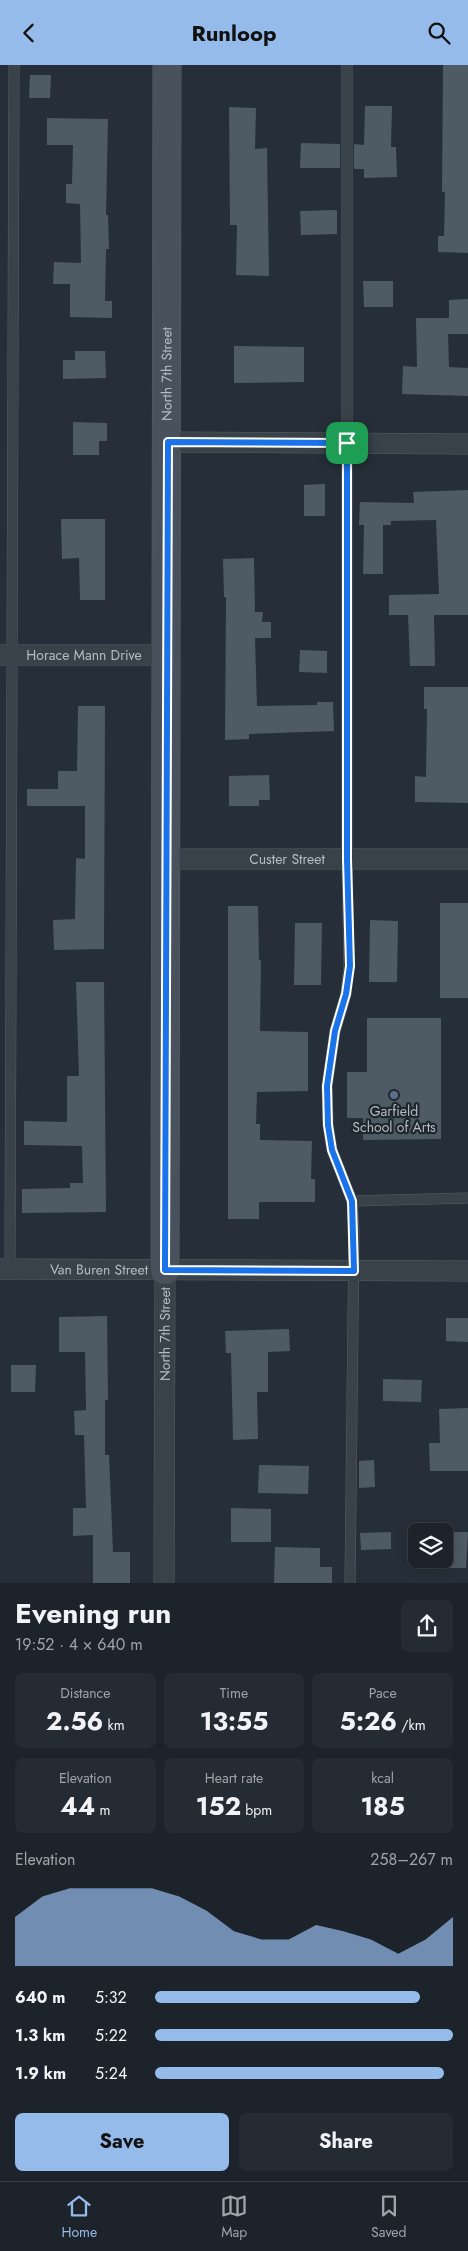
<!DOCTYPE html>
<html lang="en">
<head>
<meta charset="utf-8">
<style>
	body { margin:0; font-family:Jost,sans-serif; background:#252b33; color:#f1f3f6; height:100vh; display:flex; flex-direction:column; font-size:19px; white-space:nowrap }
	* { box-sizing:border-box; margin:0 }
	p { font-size:16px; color:#a0a4a9 }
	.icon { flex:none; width:28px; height:28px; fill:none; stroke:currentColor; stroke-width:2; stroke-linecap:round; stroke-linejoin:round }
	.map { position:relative; height:1518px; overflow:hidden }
	.details { display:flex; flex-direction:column; background:#1c232b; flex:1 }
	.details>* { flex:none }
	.tools { position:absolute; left:408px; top:1458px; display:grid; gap:10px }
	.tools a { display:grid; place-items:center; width:45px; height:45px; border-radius:8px; background:#1c232b; box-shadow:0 2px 12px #0003,0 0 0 1px #3a4047; font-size:25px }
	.pin { position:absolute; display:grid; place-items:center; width:42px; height:42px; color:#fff; margin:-21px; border-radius:10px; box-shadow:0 2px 8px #0006 }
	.round { display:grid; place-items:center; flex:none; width:52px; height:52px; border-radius:8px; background:#252b33 }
	.summary { display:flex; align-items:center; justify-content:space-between; height:85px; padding:0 15px }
	h1 { font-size:28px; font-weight:700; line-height:38px }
	.figures { display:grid; grid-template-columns:repeat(3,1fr); gap:8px; height:85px; padding:5px 15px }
	.figures div { display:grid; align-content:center; border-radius:8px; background:#252b33; text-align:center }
	.figures b { font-size:25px; font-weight:700 }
	.figures small { font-size:14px; font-weight:400 }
	.figures p { font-size:14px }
	.chart { height:140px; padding:10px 15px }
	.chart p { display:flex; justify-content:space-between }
	.chart svg { width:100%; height:90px; margin-top:5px; fill:#95bbea; opacity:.7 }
	.cta { display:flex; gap:10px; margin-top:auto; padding:10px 15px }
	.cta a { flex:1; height:58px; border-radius:8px; background:#95bbea; color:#111; font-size:20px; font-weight:700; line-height:58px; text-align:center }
	.cta a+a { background:#252b33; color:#f1f3f6 }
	ul { padding:0 15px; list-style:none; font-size:16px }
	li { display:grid; grid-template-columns:80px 60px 1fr; align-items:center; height:38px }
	li i { height:12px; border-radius:6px; background:#95bbea }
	header { display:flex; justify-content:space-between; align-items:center; height:65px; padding:0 15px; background:#95bbea; color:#111; font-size:22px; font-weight:700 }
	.tab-bar { display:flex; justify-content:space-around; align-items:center; height:70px; border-top:1px solid #3a4047; background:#1c232b; font-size:14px; color:#a0a4a9 }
	.tab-bar a { display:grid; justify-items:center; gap:2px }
	.tab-bar .active { color:#95bbea }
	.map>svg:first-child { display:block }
	.building { fill:#4e5a64 }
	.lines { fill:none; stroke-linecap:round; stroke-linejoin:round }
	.lane-casing { stroke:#575f67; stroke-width:11 }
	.street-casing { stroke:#575f67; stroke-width:21 }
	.secondary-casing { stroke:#575f67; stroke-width:29 }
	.lane { stroke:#394149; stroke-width:10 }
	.street { stroke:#394149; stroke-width:20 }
	.secondary { stroke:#48515c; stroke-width:28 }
	.route-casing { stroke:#fff; stroke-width:10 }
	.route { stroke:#1a73e8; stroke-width:6 }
	.service-dot { fill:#5c6f8a; stroke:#1e262e; stroke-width:2 }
	.labels { text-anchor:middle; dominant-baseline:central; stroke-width:4.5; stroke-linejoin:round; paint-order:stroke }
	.street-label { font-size:14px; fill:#b5bcc5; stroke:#1e262e }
	.poi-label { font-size:14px; fill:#b5bcc5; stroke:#1e262e }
</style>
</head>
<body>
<header><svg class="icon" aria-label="back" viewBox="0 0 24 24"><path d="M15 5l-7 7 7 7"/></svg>Runloop<svg class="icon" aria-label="search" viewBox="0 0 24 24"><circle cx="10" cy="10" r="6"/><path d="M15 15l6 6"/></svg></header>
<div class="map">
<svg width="468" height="1519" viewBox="0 0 468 1519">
	<rect width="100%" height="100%" fill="#262f39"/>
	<!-- building -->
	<g class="building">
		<path d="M443,0H468V188L438,187V171H444L445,127H442Z"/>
		<path d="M30,10H51L50,33H29Z"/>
		<path d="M365,41H392L391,82H396L397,112L364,113V104H354V79L364,80Z"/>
		<path d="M229,42L256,43L255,84L267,83L269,211L236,210L237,160H230Z"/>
		<path d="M47,53L108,54L106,150H108L109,184H106L105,236H112V253L70,252V219H53L54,197L81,198L80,139L66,138V119H72L73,80H47Z"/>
		<path d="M301,78L340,79V103H300Z"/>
		<path d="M337,145V169L301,170L300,146Z"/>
		<path d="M363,216H393V242H364Z"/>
		<path d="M468,234V269H448L449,302L468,303V331L402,329L403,301L417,302L416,253H449V235Z"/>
		<path d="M234,281L304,282V317L234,318Z"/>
		<path d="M75,286H105L106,313L63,314V295H75Z"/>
		<path d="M73,357L107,358V376H99V390H73Z"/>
		<path d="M325,419V451H304V420Z"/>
		<path d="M468,425V550H434L435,601H410L408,550H389V530L439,529L436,455L391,456V460H383V509H363L364,460H359L360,437L414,438L413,427Z"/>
		<path d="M61,454H105V535H80L79,493L62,494Z"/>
		<path d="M254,493L255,547H263L262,557H271V573H255L257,641L317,640V637H333L334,666L249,669V674L225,675L226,532H224L223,494Z"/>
		<path d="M300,585L327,586V608L299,607Z"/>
		<path d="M424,622H468V738L415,737V711L426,712L427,644H424Z"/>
		<path d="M78,641H105L104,884L54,885L53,855L75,854L76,793L85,794V741H27V724H58V706H77Z"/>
		<path d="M269,710L270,735H259V741H229V711Z"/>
		<rect x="440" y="838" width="28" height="95"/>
		<path d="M228,841H258L259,895H261L260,966L308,967V1026L257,1027L256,1059H260V1075L312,1076L311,1114H315V1137H259V1154H228Z"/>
		<path d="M370,855L398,856L397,917H369Z"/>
		<path d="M295,858H322L321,920H294Z"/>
		<path d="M76,917H104L106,1147L22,1148V1124L70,1123V1118H83L82,1081L24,1080V1056L67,1057V1011H79Z"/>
		<path d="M367,953H441V1074L363,1075V1053H347V1007H367Z"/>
		<path d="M107,1251L108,1335H105V1390H109L113,1487H130V1519H93V1470L73,1471V1443H86L84,1370H75L74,1346L86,1345L85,1287H59V1252Z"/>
		<path d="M446,1253H468V1277L446,1276Z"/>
		<path d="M289,1264L290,1286L268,1287V1327H257L258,1374L233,1375L231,1288H226L225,1266Z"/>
		<path d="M11,1300H36L35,1327H11Z"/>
		<path d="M383,1314L422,1315L421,1337L383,1336Z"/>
		<path d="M468,1343V1406H430L429,1378H440L439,1344Z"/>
		<path d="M374,1395L375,1422L359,1423V1396Z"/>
		<path d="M259,1400L309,1401L308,1429L258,1428Z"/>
		<path d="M231,1443L271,1444V1477H231Z"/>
		<path d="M391,1467V1484L361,1485L360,1468Z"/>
		<path d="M444,1467H468L466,1503H444Z"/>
		<path d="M275,1482L320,1483V1502H332V1519H274Z"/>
	</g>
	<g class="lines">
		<!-- lane casing -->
		<g class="lane-casing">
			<g id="lane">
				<path d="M347,0V794L349,901L346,929L335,966L327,1021L328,1060L332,1085L352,1136L354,1166L350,1519"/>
				<path d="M352,1136L468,1133"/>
				<path d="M10,1204L14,0"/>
			</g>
		</g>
		<!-- street casing -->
		<g class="street-casing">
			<g id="street">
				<path d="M168,377L468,379"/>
				<path id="s1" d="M0,590H166"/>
				<path id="s2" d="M167,794H468"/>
				<path id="s3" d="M0,1204L468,1206"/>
				<path id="s4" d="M164,1519L165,1205"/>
			</g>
		</g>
		<!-- secondary casing -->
		<g class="secondary-casing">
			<g id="secondary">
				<path id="s5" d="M165,1205L167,0"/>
			</g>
		</g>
		<!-- lane -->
		<use href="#lane" class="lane"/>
		<!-- street -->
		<use href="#street" class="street"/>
		<!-- secondary -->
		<use href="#secondary" class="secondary"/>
	</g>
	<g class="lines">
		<!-- route casing -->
		<g class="route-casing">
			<path id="route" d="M168,377L347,378V794L350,901L346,929L335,966L327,1021L328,1060L332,1085L352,1136L354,1206L165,1205Z"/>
		</g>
		<!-- route -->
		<use href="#route" class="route"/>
	</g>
	<!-- markers -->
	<circle class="service-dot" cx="394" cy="1030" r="5"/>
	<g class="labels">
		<!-- street labels -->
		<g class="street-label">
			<text stroke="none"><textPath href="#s5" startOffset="896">North 7th Street</textPath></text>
			<text stroke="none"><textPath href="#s1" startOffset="84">Horace Mann Drive</textPath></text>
			<text stroke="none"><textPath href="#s2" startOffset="120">Custer Street</textPath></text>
			<text stroke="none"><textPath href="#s3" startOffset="99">Van Buren Street</textPath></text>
			<text stroke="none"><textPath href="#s4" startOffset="250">North 7th Street</textPath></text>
		</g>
		<!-- poi labels -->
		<g class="poi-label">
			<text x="394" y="1046">Garfield<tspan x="394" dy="16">School of Arts</tspan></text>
		</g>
	</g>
</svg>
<div class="tools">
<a><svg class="icon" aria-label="layers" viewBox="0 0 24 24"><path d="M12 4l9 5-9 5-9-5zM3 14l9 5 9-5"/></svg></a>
</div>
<div class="pin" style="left:347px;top:378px;background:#1e9e55"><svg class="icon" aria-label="arrive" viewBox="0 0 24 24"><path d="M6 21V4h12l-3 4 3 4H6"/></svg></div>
</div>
<section class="details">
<div class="summary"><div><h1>Evening run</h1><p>19:52 · 4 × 640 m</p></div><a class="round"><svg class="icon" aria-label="share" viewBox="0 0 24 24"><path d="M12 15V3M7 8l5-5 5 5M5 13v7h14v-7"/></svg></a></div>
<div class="figures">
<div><p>Distance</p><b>2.56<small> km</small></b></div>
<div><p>Time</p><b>13:55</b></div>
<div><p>Pace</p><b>5:26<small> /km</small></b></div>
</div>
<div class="figures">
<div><p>Elevation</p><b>44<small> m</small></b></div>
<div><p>Heart rate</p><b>152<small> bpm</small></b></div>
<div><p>kcal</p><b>185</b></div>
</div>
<div class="chart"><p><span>Elevation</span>258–267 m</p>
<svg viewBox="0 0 160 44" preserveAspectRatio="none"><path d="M0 44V20L10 10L20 6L30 6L40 6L50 6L60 10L70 17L80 27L90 31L100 31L110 24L120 27L130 31L140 38L150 31L160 20V44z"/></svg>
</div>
<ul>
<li><b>640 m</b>5:32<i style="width:89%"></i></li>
<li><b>1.3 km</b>5:22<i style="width:100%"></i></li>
<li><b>1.9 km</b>5:24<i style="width:97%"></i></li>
</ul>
<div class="cta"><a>Save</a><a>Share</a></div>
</section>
<nav class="tab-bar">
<a class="active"><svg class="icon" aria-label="home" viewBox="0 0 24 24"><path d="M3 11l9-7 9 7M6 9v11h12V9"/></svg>Home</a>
<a><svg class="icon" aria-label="map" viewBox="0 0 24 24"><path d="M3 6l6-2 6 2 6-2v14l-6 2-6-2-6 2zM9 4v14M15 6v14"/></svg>Map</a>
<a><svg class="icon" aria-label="saved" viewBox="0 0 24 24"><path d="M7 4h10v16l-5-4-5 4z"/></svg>Saved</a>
</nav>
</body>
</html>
